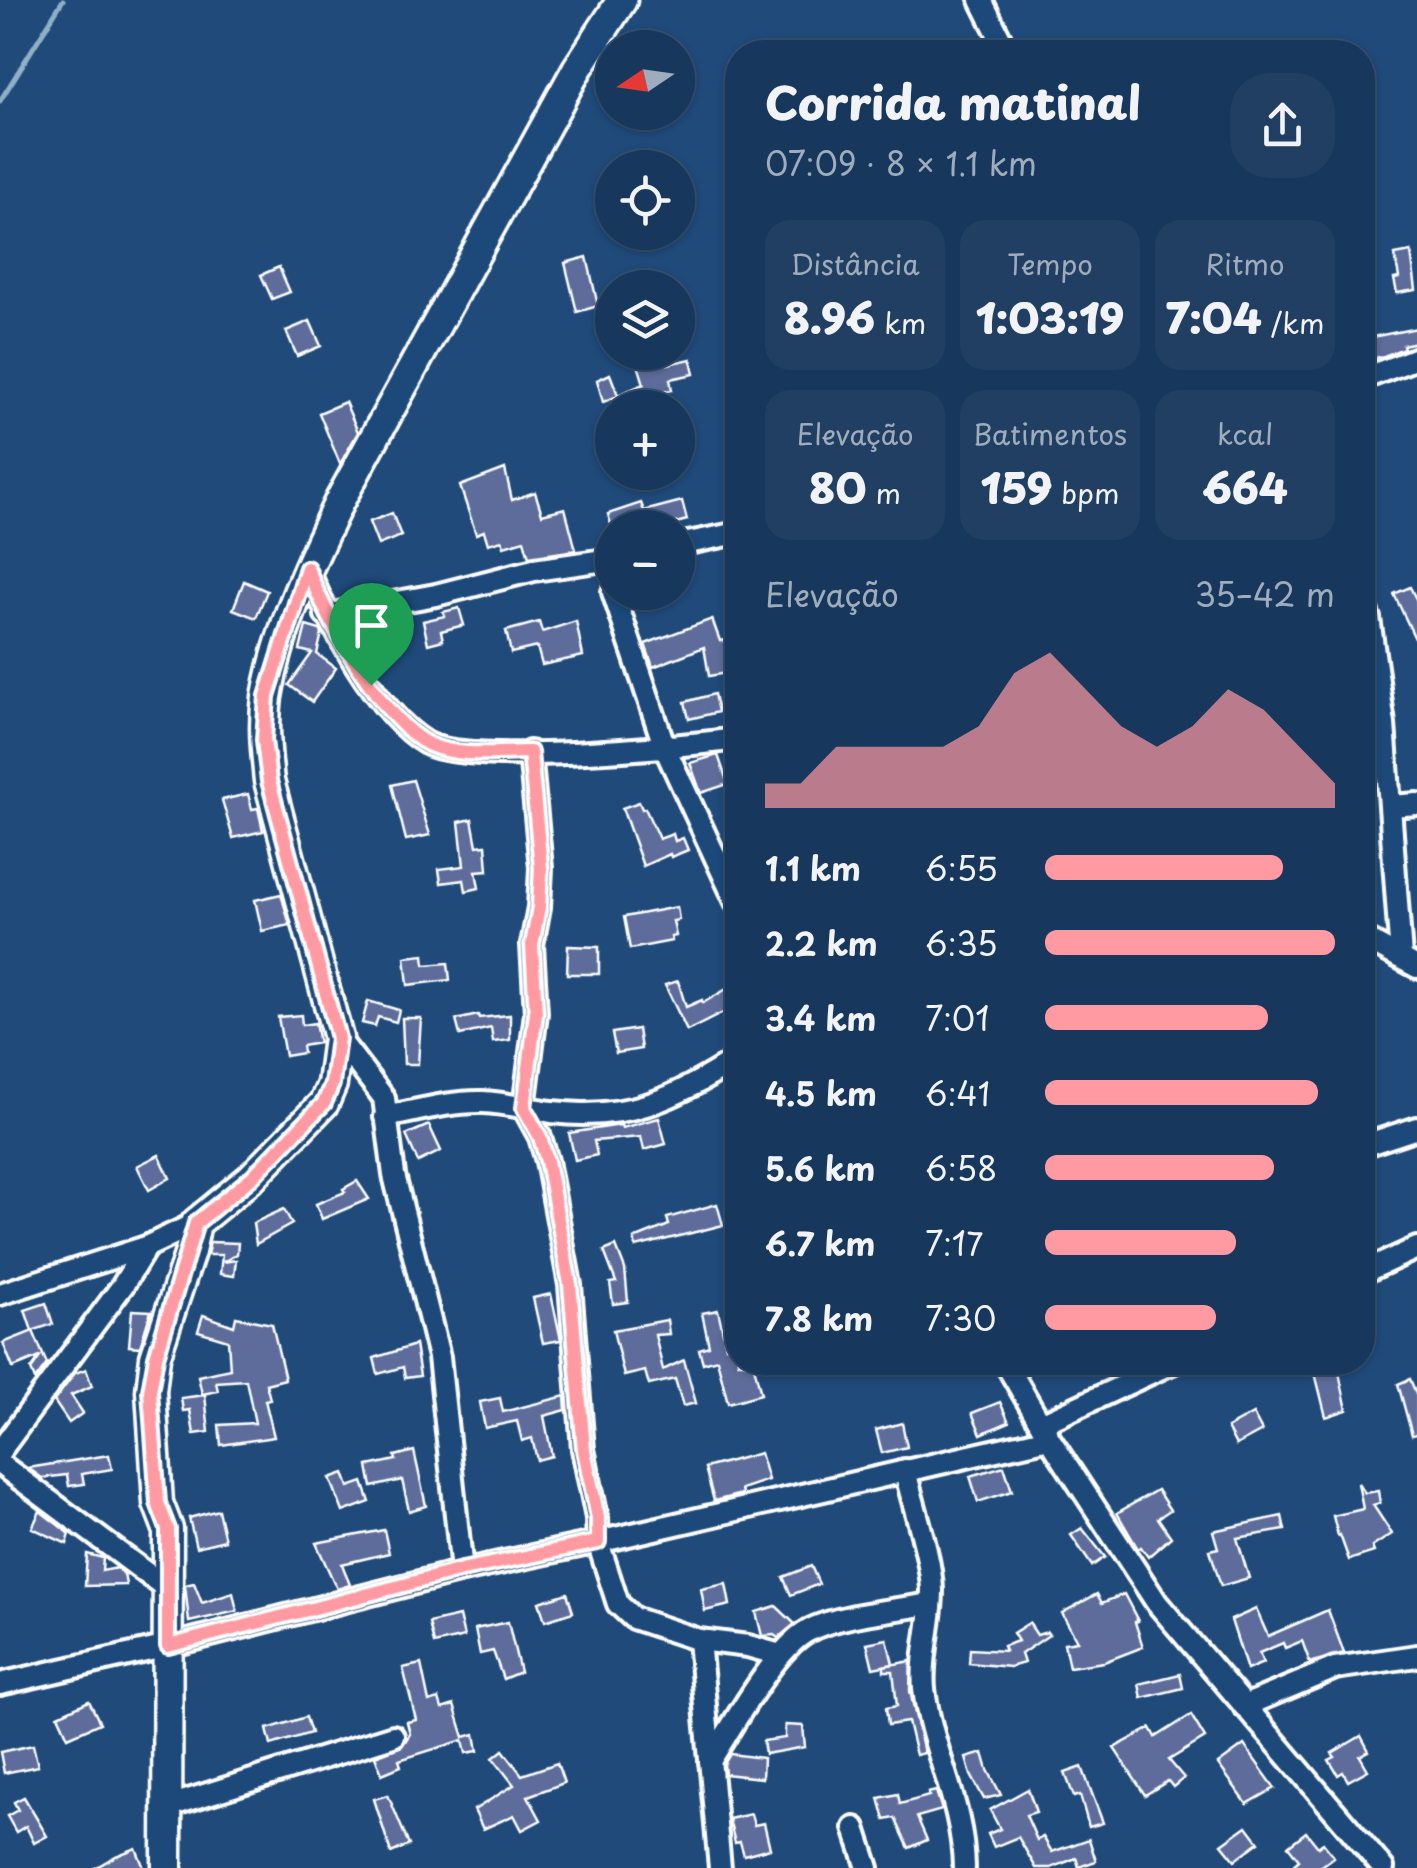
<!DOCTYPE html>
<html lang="pt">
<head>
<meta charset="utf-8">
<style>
	body { margin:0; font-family:"Playpen Sans",sans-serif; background:#203f62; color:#f1f3f6; height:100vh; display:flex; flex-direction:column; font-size:38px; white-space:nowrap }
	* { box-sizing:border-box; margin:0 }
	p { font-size:32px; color:#9eacbb }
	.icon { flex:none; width:55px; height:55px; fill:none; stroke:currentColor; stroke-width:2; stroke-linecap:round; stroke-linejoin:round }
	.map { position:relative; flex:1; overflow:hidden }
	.drawer { position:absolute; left:725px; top:40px; width:650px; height:1335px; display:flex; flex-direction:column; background:#17385c; border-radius:40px; box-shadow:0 2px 8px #0004,0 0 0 2px #365272 }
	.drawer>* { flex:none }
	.needle { width:65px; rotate:257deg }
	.controls { position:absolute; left:595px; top:30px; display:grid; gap:20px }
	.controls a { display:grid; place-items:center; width:100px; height:100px; border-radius:50%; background:#17385c; box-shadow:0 2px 8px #0004,0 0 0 2px #365272; font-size:50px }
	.pin { position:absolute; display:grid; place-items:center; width:85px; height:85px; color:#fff; margin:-102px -42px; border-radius:50% 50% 50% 0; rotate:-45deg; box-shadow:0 0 10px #0007 }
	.pin .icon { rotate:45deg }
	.round { display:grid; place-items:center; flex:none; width:105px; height:105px; border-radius:40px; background:#203f62 }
	.headline { display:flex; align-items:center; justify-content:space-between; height:170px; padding:0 40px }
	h1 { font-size:45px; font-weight:800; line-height:75px }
	.metrics { display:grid; grid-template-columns:repeat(3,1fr); gap:15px; height:170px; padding:10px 40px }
	.metrics div { display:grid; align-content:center; border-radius:25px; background:#203f62; text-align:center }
	.metrics b { font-size:42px; font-weight:800 }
	.metrics small { font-size:28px; font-weight:400 }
	.metrics p { font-size:28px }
	.chart { height:280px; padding:20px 40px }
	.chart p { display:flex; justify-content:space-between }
	.chart svg { width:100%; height:180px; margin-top:10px; fill:#ff9aa2; opacity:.7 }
	ul { padding:0 40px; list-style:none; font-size:32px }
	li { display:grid; grid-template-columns:160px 120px 1fr; align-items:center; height:75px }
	li i { height:25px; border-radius:12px; background:#ff9aa2 }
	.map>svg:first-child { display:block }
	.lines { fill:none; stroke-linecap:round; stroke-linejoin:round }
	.stream { stroke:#8fb0c7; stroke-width:5 }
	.building { fill:#5d6c9a; stroke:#fff; stroke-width:2.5 }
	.street-casing { stroke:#fff; stroke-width:28 }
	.secondary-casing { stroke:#fff; stroke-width:35 }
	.street { stroke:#1f4a7a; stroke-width:20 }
	.secondary { stroke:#1f4a7a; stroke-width:28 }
	.route-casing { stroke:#fff; stroke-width:20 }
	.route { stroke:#ff9aa2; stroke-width:12 }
</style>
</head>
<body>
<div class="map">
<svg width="1417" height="1868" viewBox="0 0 1417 1868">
	<rect width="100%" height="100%" fill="#1f4a7a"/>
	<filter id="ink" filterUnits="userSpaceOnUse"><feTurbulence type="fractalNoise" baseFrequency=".01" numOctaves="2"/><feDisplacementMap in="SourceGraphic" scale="20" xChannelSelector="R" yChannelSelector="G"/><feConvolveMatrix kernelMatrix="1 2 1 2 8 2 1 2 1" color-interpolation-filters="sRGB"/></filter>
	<g filter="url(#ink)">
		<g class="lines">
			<!-- stream -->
			<path class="stream" d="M0,101L63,0"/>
		</g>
		<!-- building -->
		<g class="building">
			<path d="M1411,252L1416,290L1397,293L1394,279L1399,278L1395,255Z"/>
			<path d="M587,257L598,306L577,312L565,263Z"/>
			<path d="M279,267L290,292L272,299L261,275Z"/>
			<path d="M310,321L321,346L297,356L286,331Z"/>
			<path d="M1417,328V342L1403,345L1404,348L1384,356L1362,360V339Z"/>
			<path d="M634,352H663L668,364L691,359L694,374L670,379L672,390L645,396L650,408H630L627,400L620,402L618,396L603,402L597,380L610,374L618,395L644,384Z"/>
			<path d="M345,402L358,432L340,464L319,413Z"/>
			<path d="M505,469L512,500L535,492L542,514L565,508L576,550L529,557L524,540L504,546L502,540L488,544L484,531L476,534L460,486Z"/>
			<path d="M682,501L687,520L658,528H612L608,514L641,503L644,511Z"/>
			<path d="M392,513L401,536L378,545L369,522Z"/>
			<path d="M244,581L267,591L256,618L233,609Z"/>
			<path d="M1410,587L1417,601V643L1394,594Z"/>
			<path d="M459,608L464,625L441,631L443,640L428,644L423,621L445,616L443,612Z"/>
			<path d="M712,619L720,641L732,639L738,671L709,676L704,647L653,667L645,644Z"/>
			<path d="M576,621L583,656L542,665L537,647L511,653L506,631L539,622L542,632Z"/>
			<path d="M306,626L320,630L322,633L317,654L336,668L312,702L289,685L312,653L300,650Z"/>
			<path d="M714,694L718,712L689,719L685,702Z"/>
			<path d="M718,755L728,784L701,793L690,763Z"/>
			<path d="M413,780L430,835L406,840L392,785Z"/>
			<path d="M248,794L252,809L258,808L263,831L233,838L222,800Z"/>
			<path d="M639,802L642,809L645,808L659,839L673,834L675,841L683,838L688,850L671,857L670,854L643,866L622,808Z"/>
			<path d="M472,819L477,846L486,845L488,870L476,871L479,888L466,891L464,880L441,883L439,869L464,866L459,822Z"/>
			<path d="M281,894L290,925L262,931L255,900Z"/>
			<path d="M677,907L679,920L673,921L676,936L671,937L672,941L630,949L624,917Z"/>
			<path d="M568,946L599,947V974H567Z"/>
			<path d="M424,955L425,965L448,963L450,980L408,985L405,957Z"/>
			<path d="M678,981L686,1007L702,1000L703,1003L730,987L738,1000V1034L725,1012L687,1031L665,985Z"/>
			<path d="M368,1001L399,1010L396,1022L378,1017L375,1026L362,1023Z"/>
			<path d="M301,1015L302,1025L315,1023L319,1043L302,1046L303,1053L285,1056L278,1017Z"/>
			<path d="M478,1015L479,1018L510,1015V1040L493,1042L491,1028L460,1035L456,1020Z"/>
			<path d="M402,1018H421L418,1064H404Z"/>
			<path d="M638,1029L641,1049L616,1053L612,1033Z"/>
			<path d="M659,1118L666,1144L644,1150L641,1137L594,1141L597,1155L575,1160L569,1133L621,1125L622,1128Z"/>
			<path d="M429,1125L441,1151L418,1162L406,1135Z"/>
			<path d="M159,1155L170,1178L149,1190L137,1166Z"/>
			<path d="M357,1181L369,1199L322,1219L316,1204L345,1192L343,1189Z"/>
			<path d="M717,1204L723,1225L636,1247L634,1239L669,1225L667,1218Z"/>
			<path d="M284,1209L292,1224L256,1244L253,1223Z"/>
			<path d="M210,1242L238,1243L237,1254L223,1262L236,1260L234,1276L220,1274L222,1255H207Z"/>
			<path d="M616,1246L625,1269L628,1302L613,1304L610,1283L616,1282L604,1251Z"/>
			<path d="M551,1294L561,1340L543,1343L533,1298Z"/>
			<path d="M46,1303L53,1324L32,1331L25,1310Z"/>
			<path d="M132,1310L151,1311L140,1347L129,1346Z"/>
			<path d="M718,1310L726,1346L738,1343V1362H753L761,1394L728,1403L717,1359L703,1363L699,1349L709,1346L702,1313Z"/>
			<path d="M203,1315L234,1326L236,1317L272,1324L285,1379L266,1384L270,1399L265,1400L274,1437L221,1445L219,1425L255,1423L246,1380L216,1382L218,1391L202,1394L198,1376L230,1369L228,1340L198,1331Z"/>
			<path d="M667,1320L669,1334L655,1335L663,1370L684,1360L696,1403L683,1406L675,1379L649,1385L645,1371L624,1376L613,1330Z"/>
			<path d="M33,1331L47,1364L35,1380L31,1370L40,1357L13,1368L3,1343Z"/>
			<path d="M415,1345L420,1376L405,1378L403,1367L378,1374L374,1358Z"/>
			<path d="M1337,1363L1347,1410L1326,1417L1314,1369Z"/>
			<path d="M86,1369L92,1386L71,1395L83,1413L69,1423L54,1401L75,1373Z"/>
			<path d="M1410,1379L1417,1396V1434L1412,1435L1398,1384Z"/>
			<path d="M205,1395L209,1432L194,1434L190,1410L183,1411L181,1398Z"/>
			<path d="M565,1396L566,1410L544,1416L552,1456L537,1460L532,1438L522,1441L517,1421L485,1428L480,1402L500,1398L503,1412Z"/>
			<path d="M1000,1402L1009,1422L981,1434L972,1413Z"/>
			<path d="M1253,1414L1262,1431L1236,1445L1227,1428Z"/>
			<path d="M902,1423L907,1447L882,1453L876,1430Z"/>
			<path d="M414,1451L426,1506L409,1511L402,1480L372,1487L368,1466L396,1460L395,1456Z"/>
			<path d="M760,1453L768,1480L741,1489L742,1494L714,1501L705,1468Z"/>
			<path d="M109,1455L112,1469L82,1474L84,1484L69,1486L67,1475L42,1478L28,1468Z"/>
			<path d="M1004,1466L1012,1491L978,1502L970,1476Z"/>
			<path d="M344,1473L349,1487L363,1482L370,1502L343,1512L330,1478Z"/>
			<path d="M1358,1483L1365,1493L1378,1491L1380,1503L1373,1505L1392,1534L1372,1547L1374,1552L1349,1560L1340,1535L1338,1536L1333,1516L1363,1509Z"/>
			<path d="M1157,1490L1170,1510L1158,1518L1171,1537L1148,1557L1141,1547L1138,1549L1117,1513Z"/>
			<path d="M218,1510L225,1540L196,1547L189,1518Z"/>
			<path d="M40,1511L70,1534L67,1544L32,1528Z"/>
			<path d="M1282,1516L1285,1530L1237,1538L1249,1578L1221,1586L1210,1550L1218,1548L1213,1531Z"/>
			<path d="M1082,1528L1105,1557L1092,1566L1071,1535Z"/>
			<path d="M384,1530L389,1553L342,1564L350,1585L337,1589L316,1543Z"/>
			<path d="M87,1554L103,1558L102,1571L117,1568L124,1574L126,1585L85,1586Z"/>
			<path d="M811,1566L819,1584L791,1595L783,1577Z"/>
			<path d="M194,1583L202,1603L233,1593L237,1611L189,1622L185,1585Z"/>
			<path d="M726,1584L730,1605L705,1611L701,1589Z"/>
			<path d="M567,1593L573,1612L545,1621L539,1602Z"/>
			<path d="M1097,1594L1102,1603L1124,1594L1138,1621L1135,1622L1143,1647L1104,1662L1069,1667L1064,1643L1077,1641L1062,1613Z"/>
			<path d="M776,1606L795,1624L778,1638L774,1635L762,1636L756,1612Z"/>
			<path d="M1256,1609L1268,1636L1328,1610L1344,1653L1310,1663L1302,1641L1285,1648L1283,1643L1259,1653L1263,1663L1247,1670L1231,1620Z"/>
			<path d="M459,1616L464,1637L434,1644L429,1623Z"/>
			<path d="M508,1622L520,1672L503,1679L493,1651L480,1654L475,1629Z"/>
			<path d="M1029,1623L1037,1635L1047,1632L1049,1635L1021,1654L1024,1663L1010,1667L969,1663L970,1649L1005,1651L1003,1646L1018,1641L1013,1633Z"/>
			<path d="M887,1639L893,1664L873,1668L867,1643Z"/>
			<path d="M911,1661L910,1691L924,1753L916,1755L908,1722L888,1725L886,1708L897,1706L893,1671H884V1666Z"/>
			<path d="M421,1664L429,1702L439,1699L442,1709L454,1705L464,1737L475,1734L478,1751L466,1753L463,1740L399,1760L401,1766L382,1774L375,1756L402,1746L410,1734L407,1722L416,1720L403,1668Z"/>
			<path d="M1180,1674L1183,1688L1142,1698L1139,1684Z"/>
			<path d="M89,1701L100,1723L68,1737L58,1715Z"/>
			<path d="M1191,1715L1205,1738L1169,1760L1184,1778L1173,1787L1168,1781L1145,1795L1114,1748L1151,1728L1156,1737Z"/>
			<path d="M306,1717L311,1733L271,1745L267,1729Z"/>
			<path d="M785,1725L803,1726L805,1747L765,1754L763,1741L785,1738Z"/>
			<path d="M1361,1736L1369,1751L1360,1756L1368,1770L1348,1781L1343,1772L1338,1775L1329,1760L1335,1757L1332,1753Z"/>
			<path d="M33,1745L38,1766L4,1773L0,1752Z"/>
			<path d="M1244,1745L1275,1788L1247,1804L1218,1764Z"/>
			<path d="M503,1750L522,1775L557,1763L564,1783L528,1796L541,1820L522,1830L514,1815L483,1829L474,1810L514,1785L493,1758Z"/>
			<path d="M983,1753L988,1770L1001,1795L984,1799L971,1775L966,1758Z"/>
			<path d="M730,1754L763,1758L762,1778L725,1774L724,1764Z"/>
			<path d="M1082,1767L1103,1823L1089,1827L1080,1795L1074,1797L1065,1773Z"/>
			<path d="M1028,1789L1036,1812L1026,1815L1037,1840L1043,1837L1052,1852L1089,1839L1096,1861L1079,1867L1076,1858L1051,1868H1036L1018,1837L994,1847L988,1834L1000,1829L990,1810Z"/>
			<path d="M936,1791L942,1810L917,1817L927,1840L909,1848L895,1818L885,1820L879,1798L898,1794L900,1804L929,1796L928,1793Z"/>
			<path d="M388,1795L409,1845L391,1853L374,1799Z"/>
			<path d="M24,1797L47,1836L34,1843L26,1826L16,1832L7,1816L18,1810L14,1802Z"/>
			<path d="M751,1814L754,1825L764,1823L770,1848L744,1855L740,1842L735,1843L729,1819Z"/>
			<path d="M1247,1826L1259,1842L1235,1860L1222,1844Z"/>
			<path d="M1306,1832L1318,1847L1323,1843L1334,1857L1319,1868H1290L1299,1860L1288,1846Z"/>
			<path d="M136,1848L144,1868H95L116,1856Z"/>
		</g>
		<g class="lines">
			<!-- street casing -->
			<g class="street-casing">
				<g id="street">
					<path d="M981,0L1007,52"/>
					<path d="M1362,379L1417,358"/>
					<path d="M678,545L738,533"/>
					<path d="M307,568C328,621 377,714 426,743C468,767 682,746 738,739"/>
					<path d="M613,592L665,748L738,906"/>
					<path d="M1362,600L1369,618L1384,724L1401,957"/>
					<path d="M326,615L436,595L534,570L612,559"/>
					<path d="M530,752L541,868L539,907L532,945L536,1013L524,1108L540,1137L547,1161L570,1285L583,1449L597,1518L598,1542L618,1604L633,1618L699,1640L748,1646L780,1655"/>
					<path d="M1392,806L1417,804"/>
					<path d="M1362,937L1417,967"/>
					<path d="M338,1038L384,1098L394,1175L439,1357L462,1571"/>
					<path d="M385,1117C416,1111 451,1101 483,1102C506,1103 529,1109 552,1112C629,1121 675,1099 738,1058"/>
					<path d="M1362,1146L1417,1128"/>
					<path d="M1362,1273L1417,1248"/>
					<path d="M0,1294L146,1247L196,1223"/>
					<path d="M1005,1362L1049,1438L1157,1603L1383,1868"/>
					<path d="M1041,1424L1174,1362"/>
					<path d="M0,1451L123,1285L146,1247"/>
					<path d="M0,1464L169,1590"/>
					<path d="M905,1470C913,1505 931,1557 932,1590C932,1623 921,1656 924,1689C932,1754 963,1801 964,1868"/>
					<path d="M699,1640L720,1868"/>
					<path d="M0,1684L168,1646L462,1571L598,1542L1049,1438"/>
					<path d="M1244,1706L1335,1668L1417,1656"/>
					<path d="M710,1761C732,1727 774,1649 808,1631C836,1615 897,1610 930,1604"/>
					<path d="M166,1807L393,1736"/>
					<path d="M855,1828L868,1868"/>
				</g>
			</g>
			<!-- secondary casing -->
			<g class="secondary-casing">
				<path id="secondary" d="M167,1868L168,1529L158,1503L151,1391L155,1357L190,1252L196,1223L251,1178L324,1103L332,1084L338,1038L269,781C266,753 263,725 267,697C278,631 310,562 339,502L577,69L622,0"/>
			</g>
			<!-- street -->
			<use href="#street" class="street"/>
			<!-- secondary -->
			<use href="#secondary" class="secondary"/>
		</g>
	</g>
	<g class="lines" filter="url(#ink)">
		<!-- route casing -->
		<g class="route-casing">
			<path id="route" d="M307,568C326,616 382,723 430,745C460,758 499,752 530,752L541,868L539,907L532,945L536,1013L524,1108L540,1137L547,1161L570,1284L584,1450L598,1518V1542L462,1570L168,1646V1529L158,1503L150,1391L156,1357L196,1223L251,1178L324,1103L332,1084L338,1038L269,781L264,740L267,696Z"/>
		</g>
		<!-- route -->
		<use href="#route" class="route"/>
	</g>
</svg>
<div class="controls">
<a><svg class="needle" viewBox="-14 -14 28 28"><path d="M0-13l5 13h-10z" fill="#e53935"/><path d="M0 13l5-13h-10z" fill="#9eacbb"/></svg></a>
<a><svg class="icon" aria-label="locate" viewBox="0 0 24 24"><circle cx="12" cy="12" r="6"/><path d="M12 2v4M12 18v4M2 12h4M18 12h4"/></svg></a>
<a><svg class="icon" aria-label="layers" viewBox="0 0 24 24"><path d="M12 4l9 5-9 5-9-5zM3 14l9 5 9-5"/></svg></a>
<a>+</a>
<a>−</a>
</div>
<div class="pin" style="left:371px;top:685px;background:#1e9e55"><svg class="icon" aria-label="arrive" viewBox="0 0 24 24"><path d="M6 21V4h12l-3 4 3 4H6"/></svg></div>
<section class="drawer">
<div class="headline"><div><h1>Corrida matinal</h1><p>07:09 · 8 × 1.1 km</p></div><a class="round"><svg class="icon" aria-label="share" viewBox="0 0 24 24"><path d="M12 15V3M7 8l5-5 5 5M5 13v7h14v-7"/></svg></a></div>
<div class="metrics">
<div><p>Distância</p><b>8.96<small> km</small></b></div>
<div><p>Tempo</p><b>1:03:19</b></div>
<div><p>Ritmo</p><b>7:04<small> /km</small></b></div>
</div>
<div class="metrics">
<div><p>Elevação</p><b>80<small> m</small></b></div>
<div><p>Batimentos</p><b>159<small> bpm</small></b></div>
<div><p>kcal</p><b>664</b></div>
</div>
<div class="chart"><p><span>Elevação</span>35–42 m</p>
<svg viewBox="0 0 160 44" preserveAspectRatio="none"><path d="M0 44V38L10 38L20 29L30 29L40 29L50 29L60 24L70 11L80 6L90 15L100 24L110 29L120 24L130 15L140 20L150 29L160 38V44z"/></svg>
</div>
<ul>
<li><b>1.1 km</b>6:55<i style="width:82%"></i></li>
<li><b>2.2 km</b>6:35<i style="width:100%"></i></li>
<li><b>3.4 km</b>7:01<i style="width:77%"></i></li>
<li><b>4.5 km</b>6:41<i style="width:94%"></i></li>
<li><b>5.6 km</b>6:58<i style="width:79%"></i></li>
<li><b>6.7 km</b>7:17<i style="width:66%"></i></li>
<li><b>7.8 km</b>7:30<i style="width:59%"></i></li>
</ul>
</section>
</div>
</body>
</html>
